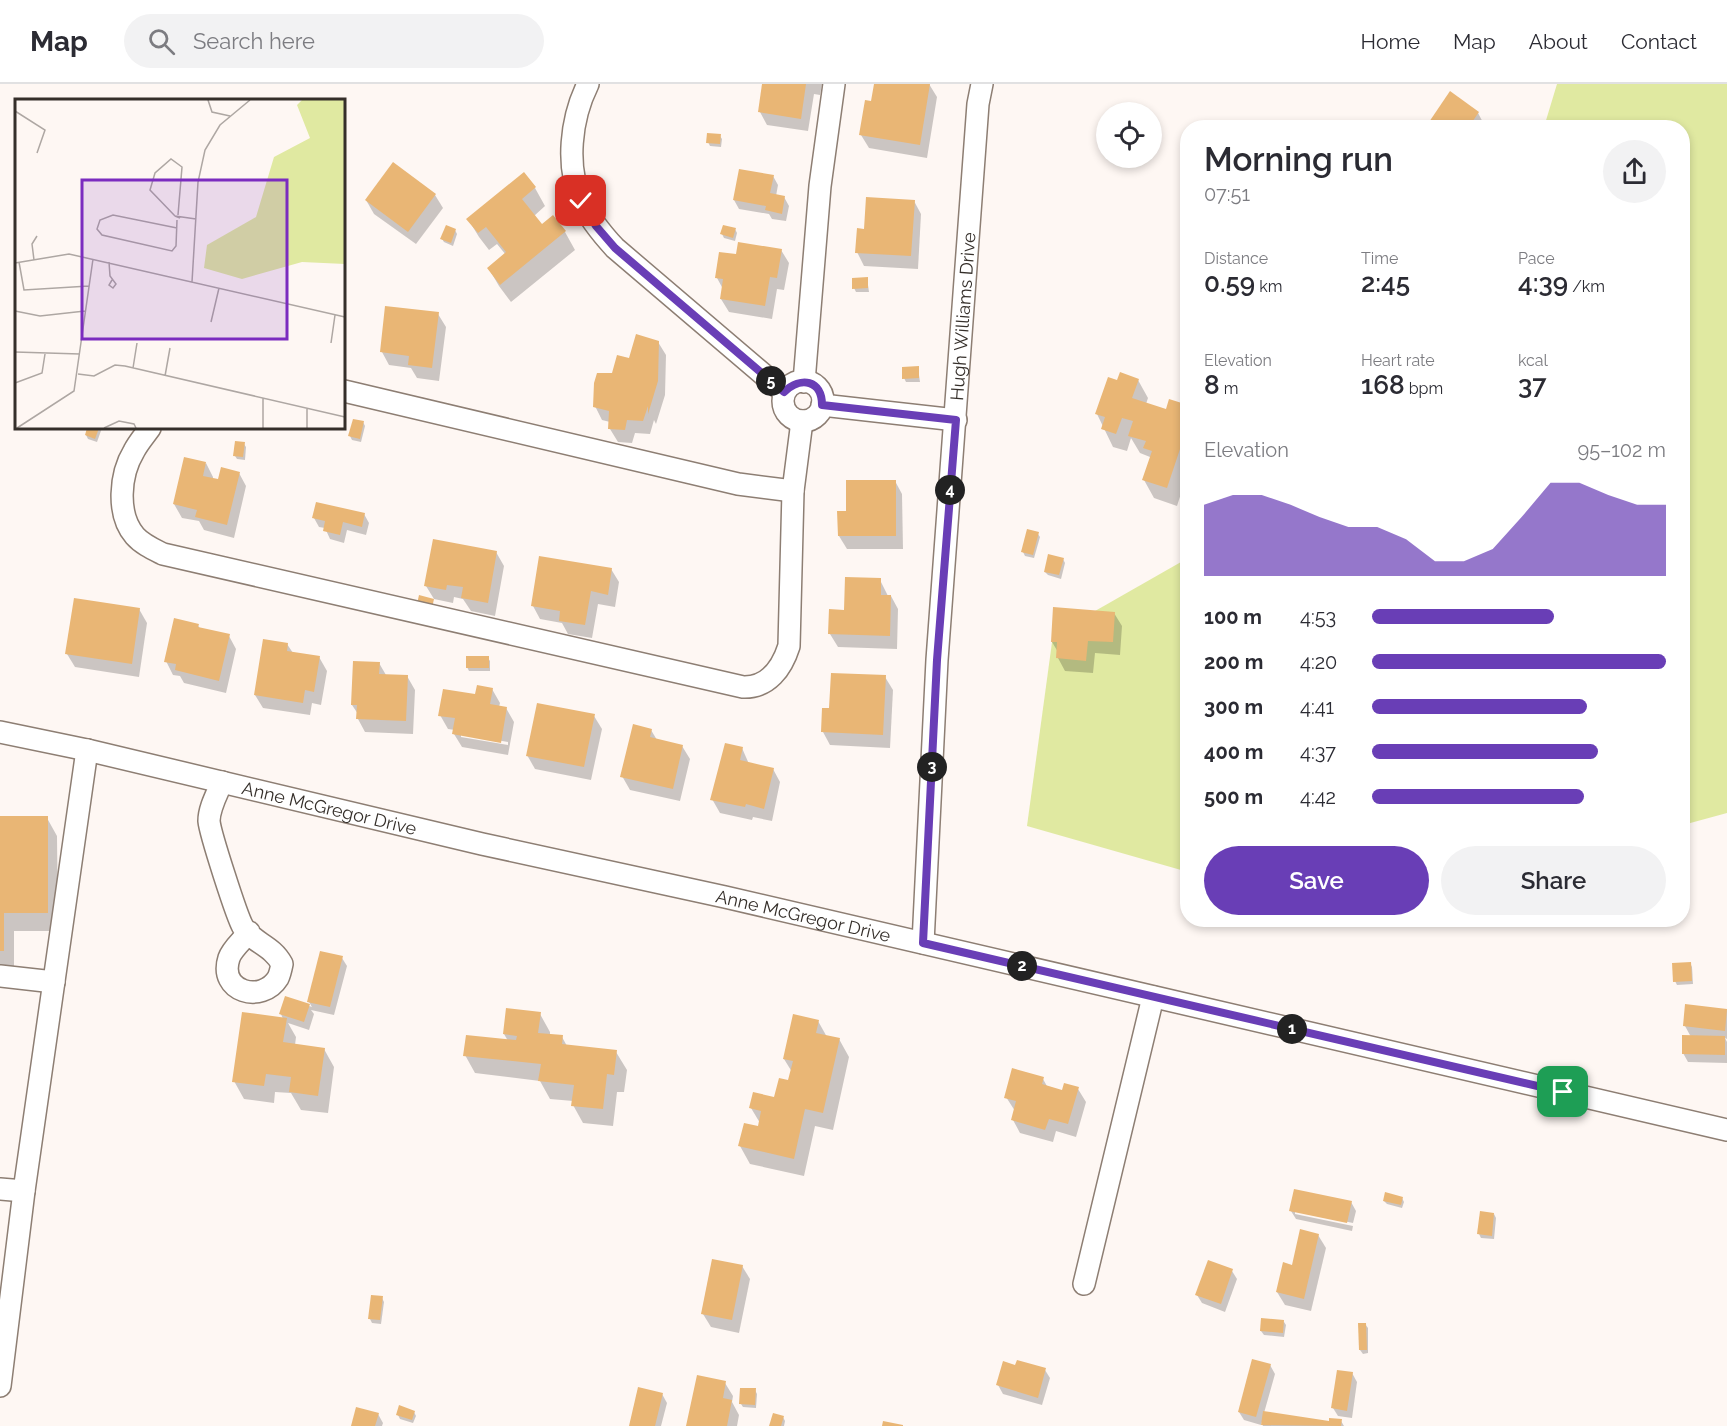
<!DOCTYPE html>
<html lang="en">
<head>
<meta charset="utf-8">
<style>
	body { margin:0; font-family:Raleway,sans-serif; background:#f2f2f3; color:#2b2b33; height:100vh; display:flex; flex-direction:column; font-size:22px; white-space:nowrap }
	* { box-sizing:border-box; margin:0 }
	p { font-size:20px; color:#7c7c81 }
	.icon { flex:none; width:33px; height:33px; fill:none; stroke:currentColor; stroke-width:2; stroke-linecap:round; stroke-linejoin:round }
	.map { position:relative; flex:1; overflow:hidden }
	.details { position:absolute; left:1180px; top:36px; width:510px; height:807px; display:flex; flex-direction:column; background:#fff; border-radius:24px; box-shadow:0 3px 9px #0003 }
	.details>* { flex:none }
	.fabs { position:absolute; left:1096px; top:18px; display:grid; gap:12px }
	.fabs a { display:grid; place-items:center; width:66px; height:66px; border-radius:50%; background:#fff; box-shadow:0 3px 9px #0003; font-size:30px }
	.pin { position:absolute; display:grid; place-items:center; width:51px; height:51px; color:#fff; margin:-26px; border-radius:12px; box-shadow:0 3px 9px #0006 }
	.km { position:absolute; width:30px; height:30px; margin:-15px; border-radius:50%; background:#222; color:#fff; font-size:16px; line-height:30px; text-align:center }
	.round { display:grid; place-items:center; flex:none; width:63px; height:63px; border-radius:32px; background:#f2f2f3 }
	.summary { display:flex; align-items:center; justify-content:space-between; height:102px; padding:0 24px }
	h1 { font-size:33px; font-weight:600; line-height:45px }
	.figures { display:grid; grid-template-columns:repeat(3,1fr); gap:9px; height:102px; padding:6px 24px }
	.figures div { display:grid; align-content:center }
	.figures b { font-size:26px; font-weight:600 }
	.figures small { font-size:16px; font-weight:400 }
	.figures p { font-size:16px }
	.chart { height:168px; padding:12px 24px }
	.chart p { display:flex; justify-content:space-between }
	.chart svg { width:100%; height:108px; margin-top:6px; fill:#693eb6; opacity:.7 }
	.action { display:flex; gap:12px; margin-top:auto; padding:12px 24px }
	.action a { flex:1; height:69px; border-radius:36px; background:#693eb6; color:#fff; font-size:24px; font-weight:600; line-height:69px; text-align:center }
	.action a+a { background:#f2f2f3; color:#2b2b33 }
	ul { padding:0 24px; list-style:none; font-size:20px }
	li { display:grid; grid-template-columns:96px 72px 1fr; align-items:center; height:45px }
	li i { height:15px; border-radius:8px; background:#693eb6 }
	header { display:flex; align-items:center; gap:36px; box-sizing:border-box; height:84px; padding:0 30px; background:#fff; border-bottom:2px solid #e1e1e2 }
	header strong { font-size:28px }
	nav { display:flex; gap:33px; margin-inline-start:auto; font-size:21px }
	.search { width:420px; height:54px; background:#f2f2f3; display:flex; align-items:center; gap:15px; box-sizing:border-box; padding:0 21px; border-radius:33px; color:#7c7c81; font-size:22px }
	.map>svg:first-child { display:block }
	.green { fill:#e0e9a1 }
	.shadow { fill:#0003; fill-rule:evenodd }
	.building { fill:#e9b675 }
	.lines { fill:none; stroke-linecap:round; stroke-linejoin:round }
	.minor-casing { stroke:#8d7e73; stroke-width:24 }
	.minor { stroke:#fff; stroke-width:21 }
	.route-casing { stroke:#fff; stroke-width:12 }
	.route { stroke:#693eb6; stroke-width:8 }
	.labels { text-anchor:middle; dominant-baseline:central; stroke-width:4.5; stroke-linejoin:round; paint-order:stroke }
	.street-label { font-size:18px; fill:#352f2a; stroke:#fff }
	.inset-road { fill:none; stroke:#aea7a3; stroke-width:1.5 }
	.view { fill:#7b2cbf; fill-opacity:0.15; stroke:#7b2cbf; stroke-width:3 }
	.inset-edge { fill:none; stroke:#352f2a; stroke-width:3 }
</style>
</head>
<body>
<header>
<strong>Map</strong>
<div class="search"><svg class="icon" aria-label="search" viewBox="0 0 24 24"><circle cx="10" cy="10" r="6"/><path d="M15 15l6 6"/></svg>Search here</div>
<nav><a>Home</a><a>Map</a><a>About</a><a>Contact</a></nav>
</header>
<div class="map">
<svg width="1727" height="1342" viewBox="0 0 1727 1342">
	<rect width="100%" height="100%" fill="#fef7f3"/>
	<!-- green -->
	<g class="green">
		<path d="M1557,0H1727V729L1683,741V44L1544,43Z"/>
		<path d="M1188,474V788L1027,742L1053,551Z"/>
	</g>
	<!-- shadow -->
	<g class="shadow">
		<path d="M764,0H822L820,11L814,10L808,47L767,41L760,28Z"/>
		<path d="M875,0H929L937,13L927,74L869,64L861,51L872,18Z"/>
		<path d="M1478,29L1486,44H1427Z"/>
		<path d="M720,52L722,55L721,63L710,62L708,58Z"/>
		<path d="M524,90L535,104L545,122L534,132L542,142L552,133L565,148L575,166L511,218L499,202L489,185L506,171L497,160L489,166L479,153L468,135Z"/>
		<path d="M773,92L778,101L776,112L784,113L789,122L786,137L772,135L769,130L739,125L734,116Z"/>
		<path d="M435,111L443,124L416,160L374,130L366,116Z"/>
		<path d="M914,117L921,130L918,185L864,182L857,168L865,146Z"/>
		<path d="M735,145L737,149L735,157L724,154L722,150Z"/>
		<path d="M455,146L457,150L453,162L444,158L442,155Z"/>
		<path d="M781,166L789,179L784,206L777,205L772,235L729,228L721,215L723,205L717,194L737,172Z"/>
		<path d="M867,194L869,208H856L854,204Z"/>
		<path d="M344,206L346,220H344Z"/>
		<path d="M438,230L446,243L439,297L417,294L411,284L389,281L382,268Z"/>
		<path d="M658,258L666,271L665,311L656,340L654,336L650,350L635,349L632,359L618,358L610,345V338L602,336L595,322L613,291Z"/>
		<path d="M918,284L920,298H906L904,294Z"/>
		<path d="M1138,296L1148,314L1146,320L1167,327L1188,323V388L1177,422L1154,414L1144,396L1151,375L1150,373L1140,369L1131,354L1127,367L1113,363L1097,330L1118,298Z"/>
		<path d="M363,338L365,342L361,358L352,356L350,352Z"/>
		<path d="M89,344H102L97,358L88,355L86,351Z"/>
		<path d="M244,360L246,363L245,376L237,375L235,372Z"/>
		<path d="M206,379L213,393V395L219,397L239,389L246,402L234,454L204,446L199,437L182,434L174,420Z"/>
		<path d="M895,397L902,410L903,465H847L839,452L848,429Z"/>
		<path d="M364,430L369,439L366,451L347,446L344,459L330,455L325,444L319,443L314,434Z"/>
		<path d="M1038,450L1040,453L1034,474L1025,472L1023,468Z"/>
		<path d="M496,468L504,482L495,532L471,527L463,515L454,513L453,519L434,515L426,502Z"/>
		<path d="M1063,475L1065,479L1061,495L1048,491L1045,488Z"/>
		<path d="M611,485L619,498L615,523L598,520L592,554L568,550L562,539L540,535L533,522Z"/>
		<path d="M880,496L888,512H891L898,525L897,565L838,563L830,550L845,527Z"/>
		<path d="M139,525L147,539L139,593L75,583L67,570Z"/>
		<path d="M1114,529L1122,542L1120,571L1095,569L1093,589L1065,587L1058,574V568L1052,558Z"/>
		<path d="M198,541L200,545L229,552L236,565L226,609L184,599L180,592L173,591L166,577Z"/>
		<path d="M287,560L293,569L319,573L327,587L321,621L312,619L310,631L263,624L255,611Z"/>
		<path d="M488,574L490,577V587H469L467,583Z"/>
		<path d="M379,579L386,591L407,592L415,606L413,650L365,648L358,635V630L352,621Z"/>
		<path d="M885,593L893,606L890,664L830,661L823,648L831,626Z"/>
		<path d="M492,605L500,619L499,623L506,624L514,638L508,671L462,663L454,650L455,646L448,645L440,631ZM461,650L508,658V661L461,653Z"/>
		<path d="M594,632L602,645L591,696L535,685L527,671Z"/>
		<path d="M651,646L657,656L682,662L690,675L680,717L630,706L622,692Z"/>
		<path d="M742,664L749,680L773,685L780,698L772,737L753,733L752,736L720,729L712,715Z"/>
		<path d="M0,734H47L57,752L58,847H14V885H0Z"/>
		<path d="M342,874L347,882L334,931L311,926L314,930L309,946L288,939L296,953L295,961L324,965L334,983L328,1029L301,1026L291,1009L275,1008L274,1019L244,1015L234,997L283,935L281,930L286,914L312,923L309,918Z"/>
		<path d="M1690,879L1692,883L1693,900L1677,901L1675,897Z"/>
		<path d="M1727,926V955L1725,954L1727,958V979L1688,978L1683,969L1691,953L1685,942Z"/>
		<path d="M540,930L550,948V951L562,953L567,962L616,968L627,986L624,1008H617L613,1042L583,1039L573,1021V1017L550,1015L540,997L475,989L465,971L508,957L504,950Z"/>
		<path d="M818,937L827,953L839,955L849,973L833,1046L815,1042L804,1092L750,1080L740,1062L759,1044L760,1039L751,1024L776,1014L789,998L792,988L784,975Z"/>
		<path d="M1043,995L1048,1004L1063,1008L1078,1005L1086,1018L1076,1053L1056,1047L1053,1058L1020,1049L1013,1036L1015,1027L1006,1013Z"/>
		<path d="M1402,1114L1404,1118L1402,1124L1387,1120L1384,1117Z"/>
		<path d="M1351,1118L1356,1127L1353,1139L1295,1127V1130L1353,1142L1352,1147L1296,1135L1291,1127Z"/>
		<path d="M1494,1130L1496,1134L1494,1155L1481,1154L1479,1150Z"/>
		<path d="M1318,1151L1326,1164L1311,1227L1285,1221L1277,1208Z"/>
		<path d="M742,1182L750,1195L739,1249L711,1243L703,1230Z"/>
		<path d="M1232,1187L1237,1195L1225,1228L1202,1219L1197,1211Z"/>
		<path d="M382,1214L384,1218L381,1240L372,1239L370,1235Z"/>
		<path d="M1284,1238L1286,1241L1284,1253L1264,1251L1261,1247Z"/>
		<path d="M1365,1240L1368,1244V1269L1363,1270L1360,1266Z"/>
		<path d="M1270,1281L1275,1290L1264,1329L1330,1339L1341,1337L1344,1342H1263L1261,1338V1341L1244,1336L1239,1328Z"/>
		<path d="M1045,1286L1050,1294L1042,1321L1003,1310L998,1301Z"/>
		<path d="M1352,1289L1357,1298L1352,1334L1338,1332L1333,1324Z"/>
		<path d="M725,1299L733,1312L732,1318L739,1331L737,1342H687Z"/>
		<path d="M755,1306L757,1310L756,1324L743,1323L741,1320Z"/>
		<path d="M662,1310L667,1319L661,1342H630Z"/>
		<path d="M414,1328L416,1332L413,1339L400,1335L398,1331Z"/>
		<path d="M378,1330L383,1339L382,1342H352Z"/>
		<path d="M783,1333L785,1337L784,1342H771Z"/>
	</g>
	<!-- building -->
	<g class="building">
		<path d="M762,0H806L801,35L758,28Z"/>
		<path d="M874,0H930L920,61L859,51L865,16L871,17Z"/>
		<path d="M1450,7L1479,28L1468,44H1425Z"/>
		<path d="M707,49L721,50L720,60L706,59Z"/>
		<path d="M393,78L436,110L408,148L365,116Z"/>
		<path d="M739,85L774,91L770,109L785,112L782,130L765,126L766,122L733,116Z"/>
		<path d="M524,88L536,103L522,115L542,140L553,131L566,147L500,201L487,184L506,168L486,143L478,149L466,135Z"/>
		<path d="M866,113L915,116L911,172L855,169L857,144L864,145Z"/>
		<path d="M446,141L456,145L451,159L440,155Z"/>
		<path d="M723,141L736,144L733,154L720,150Z"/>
		<path d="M738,158L782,165L777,194L770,193L765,222L720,215L723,195L715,194L719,168L736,170Z"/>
		<path d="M868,193V204L852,205V194Z"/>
		<path d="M385,222L439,228L432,284L408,281L409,272L380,268Z"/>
		<path d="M636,250L659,257L658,297L648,330V322L643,337L627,336L625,346L608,345L609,327L593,323L594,299L597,289H612L617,271L629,274Z"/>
		<path d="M919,282V294L902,295V283Z"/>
		<path d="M1120,288L1139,295L1132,314L1166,325L1169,315L1188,321V341L1167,404L1142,396L1152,367L1143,364L1146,357L1128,352L1133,337L1122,334L1116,350L1101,345L1105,333L1095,330L1108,293L1117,296Z"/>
		<path d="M353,335L364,337L360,355L348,352Z"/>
		<path d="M87,344H99L95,355L85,351Z"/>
		<path d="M235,357L245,358L243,373L233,372Z"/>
		<path d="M184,373L206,378L203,392L218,395L221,383L240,388L227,441L195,433L197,426L173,420Z"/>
		<path d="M846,396H896V452H838L837,427H846Z"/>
		<path d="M316,418L365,429L362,443L343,438L340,451L323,447L325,437L312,434Z"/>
		<path d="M1027,445L1039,448L1033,471L1021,468Z"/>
		<path d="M433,455L497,467L488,519L461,514L463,503L447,501L446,506L424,502Z"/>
		<path d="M1048,470L1064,474L1059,491L1044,488Z"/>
		<path d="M539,472L612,484L608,511L591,507L585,541L559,537L560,527L531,522Z"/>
		<path d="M845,493L881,494V511H891L890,552L828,550L829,525L844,526Z"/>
		<path d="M419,511L434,515L432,524L417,520Z"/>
		<path d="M74,514L140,524L132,580L65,570Z"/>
		<path d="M1053,523L1115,528L1113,558L1088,557L1086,577L1056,574L1057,558H1051Z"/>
		<path d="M174,534L199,540L198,543L230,550L219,597L175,586L176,580L164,578Z"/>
		<path d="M263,555L288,559L287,567L320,572L314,608L305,606L303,619L254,611Z"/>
		<rect x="466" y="572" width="23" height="12"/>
		<path d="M353,577L380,578L379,590L408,591L406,637L356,635L357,621H351Z"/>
		<path d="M831,589L886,591L883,651L821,648L822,624H829Z"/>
		<path d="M477,601L493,604L490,620L507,623L501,659L452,650L455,634L438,632L443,605L475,610Z"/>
		<path d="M537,619L595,630L584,683L526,672Z"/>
		<path d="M633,640L652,645L650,653L683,661L673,705L620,693Z"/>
		<path d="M725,659L743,663L740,676L774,684L764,725L746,720L745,723L710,716Z"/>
		<path d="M0,732H48V829H4V867H0Z"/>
		<path d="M320,867L343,872L330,923L307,918Z"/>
		<path d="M1691,878L1692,897L1673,898L1672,879Z"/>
		<path d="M285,912L310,920L304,938L279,930Z"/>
		<path d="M1685,920L1727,925L1725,947L1683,942Z"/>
		<path d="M506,924L541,928L538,949L563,951L562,960L617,966L614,991L607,990L603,1025L571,1022L574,1001L538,997L541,980L463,972L466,951L516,956L517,952L503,950Z"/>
		<path d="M242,928L287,934L283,958L325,964L318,1012L289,1008L291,993L266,990L264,1002L232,998Z"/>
		<path d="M793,930L819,936L816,949L840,954L823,1029L805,1025L794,1075L738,1062L744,1039L758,1042L761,1027L749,1024L753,1008L774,1013L779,994L788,996L793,977L783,975Z"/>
		<path d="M1682,951L1725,952V971L1682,970Z"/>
		<path d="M1012,984L1044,993L1042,1000L1062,1006L1064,999L1079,1003L1068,1040L1049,1035L1045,1046L1011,1036L1016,1017L1004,1014Z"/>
		<path d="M1294,1105L1352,1117L1347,1139L1289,1127Z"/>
		<path d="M1385,1108L1403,1113L1401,1121L1383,1117Z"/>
		<path d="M1480,1127L1494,1129L1492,1152L1477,1150Z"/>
		<path d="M1300,1145L1319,1150L1304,1215L1276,1208L1283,1178L1292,1181Z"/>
		<path d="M712,1175L743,1181L732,1236L701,1230Z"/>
		<path d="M1208,1176L1233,1185L1221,1220L1195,1211Z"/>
		<path d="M371,1211L383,1212L380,1236L368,1235Z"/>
		<path d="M1261,1234L1284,1236L1283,1249L1260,1247Z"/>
		<path d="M1358,1239H1366L1367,1266H1359Z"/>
		<path d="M1252,1275L1271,1280L1256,1333L1238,1328Z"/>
		<path d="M1017,1276L1046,1284L1038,1314L996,1301L1003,1277L1015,1281Z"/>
		<path d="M1337,1286L1353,1288L1347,1327L1331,1324Z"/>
		<path d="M697,1291L726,1297L723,1314L732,1316L727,1342H686Z"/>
		<path d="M638,1303L663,1309L655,1342H629Z"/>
		<path d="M740,1304H756L755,1321L739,1320Z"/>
		<path d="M399,1321L415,1327L412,1336L396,1331Z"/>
		<path d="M356,1323L379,1329L375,1342H351Z"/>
		<path d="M1263,1327L1329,1337V1334L1342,1335L1341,1342L1261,1341Z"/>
		<path d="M773,1329L784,1332L781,1342H769Z"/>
		<path d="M883,1337L903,1341V1342H882Z"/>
	</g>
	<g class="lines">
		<!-- minor casing -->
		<g class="minor-casing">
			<g id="minor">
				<path d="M588,0C571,34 565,83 582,118C590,136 602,150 615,164L784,308"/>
				<circle cx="803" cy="317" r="20"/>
				<path d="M804,298L820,102L834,0"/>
				<path d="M344,307L738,400L793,407"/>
				<path d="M822,321L956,336"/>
				<path d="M150,344C145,351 138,359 134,367C120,390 116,430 135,452C142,460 153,465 163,470L743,603C768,604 782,584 789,562L793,407L802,337"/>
				<path id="s1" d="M0,648L87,666L482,760L725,813L1727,1046"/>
				<path d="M222,698C217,710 209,724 209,737C210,749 237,833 243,843C253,859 272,861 282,880C281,885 280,890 278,894C262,920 218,908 229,874C232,865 243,856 249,848"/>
				<path id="s2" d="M923,859L937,576L978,20L982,0"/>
				<path d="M0,892L54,898"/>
				<path d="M0,1105L24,1107"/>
				<path d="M1084,1200L1153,913"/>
				<path d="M0,1302L24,1107L87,666"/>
			</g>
		</g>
		<!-- minor -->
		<use href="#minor" class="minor"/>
	</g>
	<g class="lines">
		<!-- route casing -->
		<g class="route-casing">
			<path id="route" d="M581,117L596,142L615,164L784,308C801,292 822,296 822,321L956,336L937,576L923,859L1563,1008"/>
		</g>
		<!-- route -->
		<use href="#route" class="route"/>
	</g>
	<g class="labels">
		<!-- street labels -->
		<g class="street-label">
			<text stroke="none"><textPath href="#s2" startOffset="628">Hugh Williams Drive</textPath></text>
			<text stroke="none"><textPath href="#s1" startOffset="338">Anne McGregor Drive</textPath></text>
			<text stroke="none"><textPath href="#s1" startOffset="824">Anne McGregor Drive</textPath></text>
		</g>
	</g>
	<!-- overview -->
	<g transform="translate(15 15)">
		<rect width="330" height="330" fill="#fef7f3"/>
		<path d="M287,1H330V165L287,163L227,180L189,169L192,146L241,118L259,58L295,39L282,6Z" fill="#e0e9a1"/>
		<path class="inset-road" d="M193,1L197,13L215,17M0,12L30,31L22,54M160,117L135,91L140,74L156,60L167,68L163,116M165,119L160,117L181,120M162,129L98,116L85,121L82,130L87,136L157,152L161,147L162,121M19,161L17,145L22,137M4,163L9,191L74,187M94,163L95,177L101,185L98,189L94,186L97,181M0,164L54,155L330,218M177,183L183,83L190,51L205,26L235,1M0,212L25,217L70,212M196,223L204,189M316,244L320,216M0,253L65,255M118,269L122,244M63,275L79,277L100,266L110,267L330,318M150,277L155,249M0,284L27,274L30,255M248,299V329M292,310V329M2,329L59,292L78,160M89,329L104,322L119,325L121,329"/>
		<path class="view" d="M67,81H272V240H67Z"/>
		<rect width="330" height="330" class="inset-edge"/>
	</g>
</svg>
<div class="fabs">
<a><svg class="icon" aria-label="locate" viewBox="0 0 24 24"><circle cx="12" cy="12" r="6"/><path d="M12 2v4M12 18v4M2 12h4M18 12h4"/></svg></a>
</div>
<div class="pin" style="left:1563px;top:1008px;background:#1e9e55"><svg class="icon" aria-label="arrive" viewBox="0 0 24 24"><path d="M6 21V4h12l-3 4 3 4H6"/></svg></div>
<div class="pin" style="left:581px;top:117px;background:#d93025"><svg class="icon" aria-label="check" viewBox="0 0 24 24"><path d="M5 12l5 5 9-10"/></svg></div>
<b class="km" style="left:1292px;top:945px">1</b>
<b class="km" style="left:1022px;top:882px">2</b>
<b class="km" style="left:932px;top:683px">3</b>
<b class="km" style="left:950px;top:406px">4</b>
<b class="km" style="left:771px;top:297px">5</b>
<section class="details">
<div class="summary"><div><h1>Morning run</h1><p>07:51</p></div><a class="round"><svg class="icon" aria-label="share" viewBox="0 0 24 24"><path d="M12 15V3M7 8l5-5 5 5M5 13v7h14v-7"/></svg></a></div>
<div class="figures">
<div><p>Distance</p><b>0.59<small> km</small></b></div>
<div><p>Time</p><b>2:45</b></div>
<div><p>Pace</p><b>4:39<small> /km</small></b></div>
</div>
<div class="figures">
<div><p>Elevation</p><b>8<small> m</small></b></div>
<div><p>Heart rate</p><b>168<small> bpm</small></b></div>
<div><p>kcal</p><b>37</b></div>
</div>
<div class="chart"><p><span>Elevation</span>95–102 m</p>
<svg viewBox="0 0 160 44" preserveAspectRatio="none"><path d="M0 44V15L10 11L20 11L30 15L40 20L50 24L60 24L70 29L80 38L90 38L100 33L110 20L120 6L130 6L140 11L150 15L160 15V44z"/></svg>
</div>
<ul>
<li><b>100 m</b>4:53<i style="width:62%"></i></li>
<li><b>200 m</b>4:20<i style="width:100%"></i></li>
<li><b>300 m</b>4:41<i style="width:73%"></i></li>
<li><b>400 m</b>4:37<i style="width:77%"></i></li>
<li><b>500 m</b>4:42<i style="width:72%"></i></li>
</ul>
<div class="action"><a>Save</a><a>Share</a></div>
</section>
</div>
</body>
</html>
